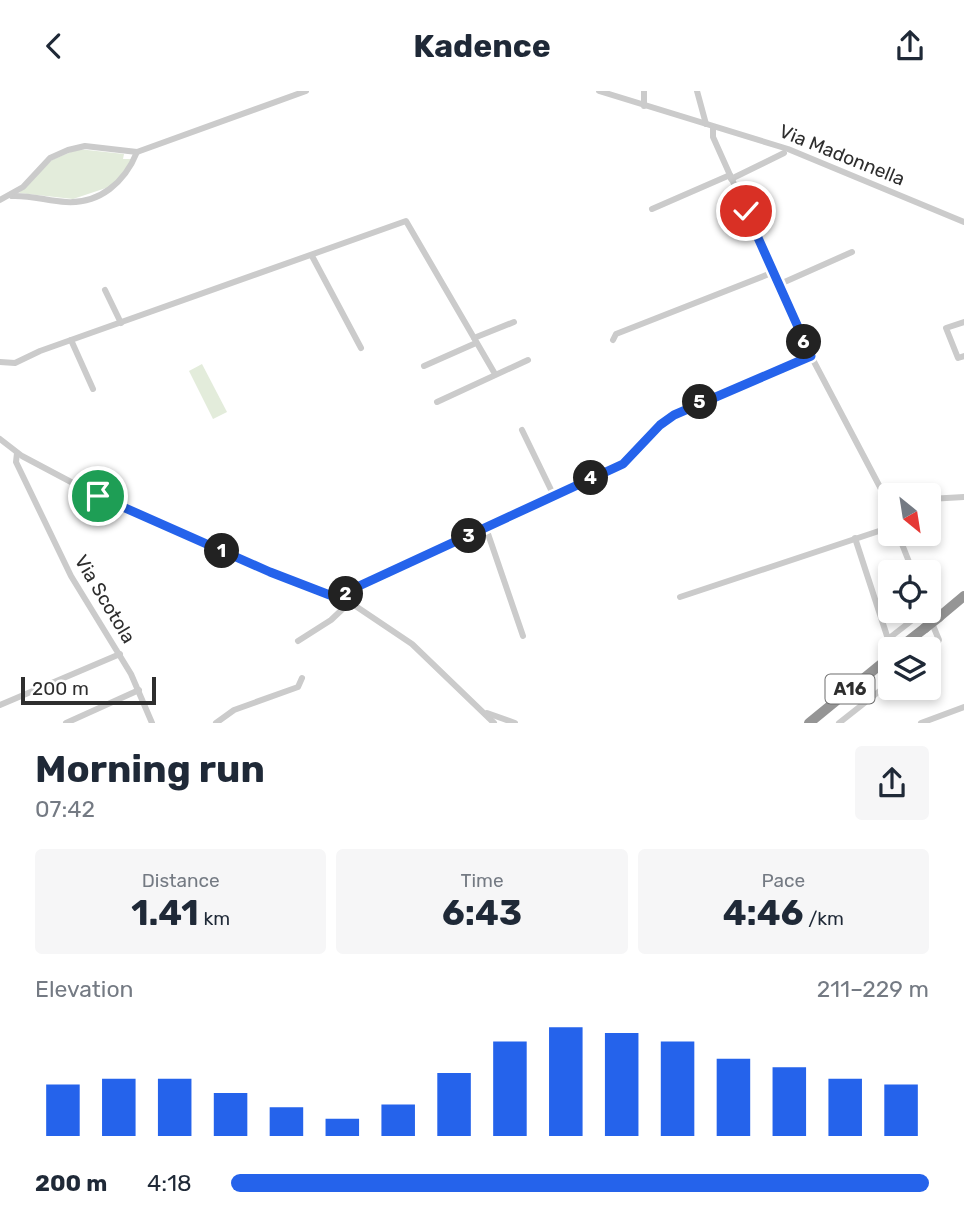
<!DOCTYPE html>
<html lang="en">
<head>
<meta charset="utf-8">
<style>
	body { margin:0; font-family:Rubik,sans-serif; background:#f6f6f7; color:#1f2937; height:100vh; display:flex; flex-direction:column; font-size:26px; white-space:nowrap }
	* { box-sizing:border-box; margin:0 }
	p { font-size:23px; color:#747a83 }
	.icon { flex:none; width:38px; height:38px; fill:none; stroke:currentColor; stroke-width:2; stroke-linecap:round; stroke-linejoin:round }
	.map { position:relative; height:632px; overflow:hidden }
	.details { display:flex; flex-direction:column; background:#fff; flex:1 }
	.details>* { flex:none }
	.needle { width:46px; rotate:150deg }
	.tools { position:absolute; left:878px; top:392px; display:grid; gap:14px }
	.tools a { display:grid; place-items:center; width:63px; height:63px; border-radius:7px; background:#fff; box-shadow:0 4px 10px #0003; font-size:35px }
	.scale { position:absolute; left:21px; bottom:18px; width:135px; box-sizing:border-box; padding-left:7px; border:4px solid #2e2e2e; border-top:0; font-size:19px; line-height:24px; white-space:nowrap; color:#2e2e2e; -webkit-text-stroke:5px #fff; paint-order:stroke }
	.pin { position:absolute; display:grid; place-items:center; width:60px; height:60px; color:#fff; margin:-30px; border:4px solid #fff; border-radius:50%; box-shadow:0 2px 7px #0007 }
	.km { position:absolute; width:35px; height:35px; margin:-18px; border-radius:50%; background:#222; color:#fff; font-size:19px; line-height:35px; text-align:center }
	.round { display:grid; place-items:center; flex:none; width:74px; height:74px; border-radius:7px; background:#f6f6f7 }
	.headline { display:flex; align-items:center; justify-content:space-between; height:119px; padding:0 35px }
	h1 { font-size:38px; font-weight:700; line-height:52px }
	.metrics { display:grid; grid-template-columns:repeat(3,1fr); gap:10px; height:119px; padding:7px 35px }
	.metrics div { display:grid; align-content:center; border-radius:7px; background:#f6f6f7; text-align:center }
	.metrics b { font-size:35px; font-weight:700 }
	.metrics small { font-size:19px; font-weight:400 }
	.metrics p { font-size:19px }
	.chart { height:196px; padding:14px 35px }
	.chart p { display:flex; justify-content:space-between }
	.chart svg { width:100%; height:126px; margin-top:7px; stroke:#2563eb; stroke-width:6 }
	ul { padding:0 35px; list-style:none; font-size:23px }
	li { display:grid; grid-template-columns:112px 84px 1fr; align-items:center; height:52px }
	li i { height:18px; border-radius:9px; background:#2563eb }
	header { display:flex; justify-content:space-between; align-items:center; height:91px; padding:0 35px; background:#fff; font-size:32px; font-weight:700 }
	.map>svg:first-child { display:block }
	.green { fill:#e3ecdb }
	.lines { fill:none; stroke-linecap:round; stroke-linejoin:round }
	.minor { stroke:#cbcbcb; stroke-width:6 }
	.highway { stroke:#959595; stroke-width:10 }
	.highway-bridge { stroke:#959595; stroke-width:10 }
	.route-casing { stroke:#fff; stroke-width:14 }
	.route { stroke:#2563eb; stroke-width:9 }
	.labels { text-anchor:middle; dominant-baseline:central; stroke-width:7; stroke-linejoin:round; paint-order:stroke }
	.shield { fill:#fff; stroke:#6d6d6d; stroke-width:2 }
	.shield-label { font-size:18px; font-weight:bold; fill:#2e2e2e }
	.street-label { font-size:19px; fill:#2e2e2e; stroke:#fff }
</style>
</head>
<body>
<header><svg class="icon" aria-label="back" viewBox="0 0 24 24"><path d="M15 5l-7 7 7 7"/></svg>Kadence<svg class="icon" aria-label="share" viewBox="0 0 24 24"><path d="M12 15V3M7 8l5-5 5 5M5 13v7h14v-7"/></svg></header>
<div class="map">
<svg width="964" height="632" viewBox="0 0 964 632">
	<rect width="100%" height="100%" fill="#fff"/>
	<!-- green -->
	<g class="green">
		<path d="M78,58L124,63L123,68H131V71L112,95L73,108L19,102L52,69Z"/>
		<path d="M202,273L227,321L213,328L189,280Z"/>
	</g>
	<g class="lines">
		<!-- minor -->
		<g class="minor">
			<path d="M599,0L788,58L964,131"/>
			<path d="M697,0L706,33"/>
			<path d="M644,15V0"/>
			<path d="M713,36V46L811,265L891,417"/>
			<path d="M731,88L784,62"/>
			<path d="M12,105C30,104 48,110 66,111C100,113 125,91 137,61"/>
			<path d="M0,109L23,96L50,67L68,59L85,55L137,61L306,0"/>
			<path d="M652,118L730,84"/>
			<path d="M312,165L361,257"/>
			<path d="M780,193L852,161"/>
			<path d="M105,199L121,232"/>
			<path d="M964,231L946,237L958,267L964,265"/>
			<path d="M474,247L514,231"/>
			<path d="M71,249L93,298"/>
			<path d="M613,249L616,243L774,181"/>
			<path d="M0,271L15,272L40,260L406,130L495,283"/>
			<path d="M424,275L476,252"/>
			<path d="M437,311L528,269"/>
			<path d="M522,339L554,405"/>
			<path d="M0,348L22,365L88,400L270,481L354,514L412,553L494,632"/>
			<path d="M17,362L16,371L71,485L131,583L152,632"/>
			<path d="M929,408L964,406"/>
			<path d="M486,437L523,545"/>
			<path d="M898,443L913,481"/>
			<path d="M855,447L888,548L924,520"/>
			<path d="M680,506L891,436"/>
			<path d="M339,508L359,495L623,373L660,334L674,324L811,265"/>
			<path d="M927,520L939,549L929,561"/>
			<path d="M298,550L331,529L349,512"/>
			<path d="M0,614L120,563"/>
			<path d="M487,622L515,632"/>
			<path d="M66,632L139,599"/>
			<path d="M216,632L234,619L298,596L302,587"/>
			<path d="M839,632L891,591"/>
			<path d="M921,632L964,616"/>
		</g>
		<!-- highway -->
		<g class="highway">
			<path d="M939,526L964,505"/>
			<path d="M898,558L925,537"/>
			<path d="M809,632L891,565"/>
		</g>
		<!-- highway-bridge -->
		<path class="highway-bridge" d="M925,537L939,526"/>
	</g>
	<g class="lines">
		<!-- route casing -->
		<g class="route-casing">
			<path id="route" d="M98,405L270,481L340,508L359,495L623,373L660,334L674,324L811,265L746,120"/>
		</g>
		<!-- route -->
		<use href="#route" class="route"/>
	</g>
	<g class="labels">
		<!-- shield labels -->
		<rect class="shield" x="825.5" y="583.5" width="49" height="29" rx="5"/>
		<g class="shield-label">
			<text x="850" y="598">A16</text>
		</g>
		<!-- street labels -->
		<g class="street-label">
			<text transform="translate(842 64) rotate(22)">Via Madonnella</text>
			<text transform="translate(105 508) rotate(59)">Via Scotola</text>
		</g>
	</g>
</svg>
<div class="tools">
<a><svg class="needle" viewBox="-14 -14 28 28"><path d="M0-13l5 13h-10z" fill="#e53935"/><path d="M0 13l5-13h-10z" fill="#747a83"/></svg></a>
<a><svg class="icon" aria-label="locate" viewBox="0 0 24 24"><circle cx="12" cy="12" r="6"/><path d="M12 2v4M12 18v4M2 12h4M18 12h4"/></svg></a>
<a><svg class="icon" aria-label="layers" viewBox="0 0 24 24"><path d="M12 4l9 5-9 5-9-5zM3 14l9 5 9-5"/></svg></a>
</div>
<div class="scale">200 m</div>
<div class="pin" style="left:98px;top:405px;background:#1e9e55"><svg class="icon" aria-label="arrive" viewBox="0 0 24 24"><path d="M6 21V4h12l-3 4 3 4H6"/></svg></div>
<div class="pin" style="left:746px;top:120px;background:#d93025"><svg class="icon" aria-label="check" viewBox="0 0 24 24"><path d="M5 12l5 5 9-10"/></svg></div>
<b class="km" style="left:222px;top:460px">1</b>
<b class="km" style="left:346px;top:503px">2</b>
<b class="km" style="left:469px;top:445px">3</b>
<b class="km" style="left:591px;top:387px">4</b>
<b class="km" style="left:700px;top:311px">5</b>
<b class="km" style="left:804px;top:251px">6</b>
</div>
<section class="details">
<div class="headline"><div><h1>Morning run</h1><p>07:42</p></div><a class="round"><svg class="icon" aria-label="share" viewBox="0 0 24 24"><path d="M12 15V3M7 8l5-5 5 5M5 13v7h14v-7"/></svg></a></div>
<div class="metrics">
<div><p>Distance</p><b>1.41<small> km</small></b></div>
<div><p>Time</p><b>6:43</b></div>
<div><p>Pace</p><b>4:46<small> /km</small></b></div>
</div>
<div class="chart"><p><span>Elevation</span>211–229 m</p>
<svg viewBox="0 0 160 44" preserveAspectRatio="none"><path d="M5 44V26M15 44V24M25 44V24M35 44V29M45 44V34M55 44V38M65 44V33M75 44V22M85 44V11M95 44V6M105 44V8M115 44V11M125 44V17M135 44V20M145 44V24M155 44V26"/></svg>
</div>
<ul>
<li><b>200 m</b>4:18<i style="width:100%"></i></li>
</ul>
</section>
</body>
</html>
